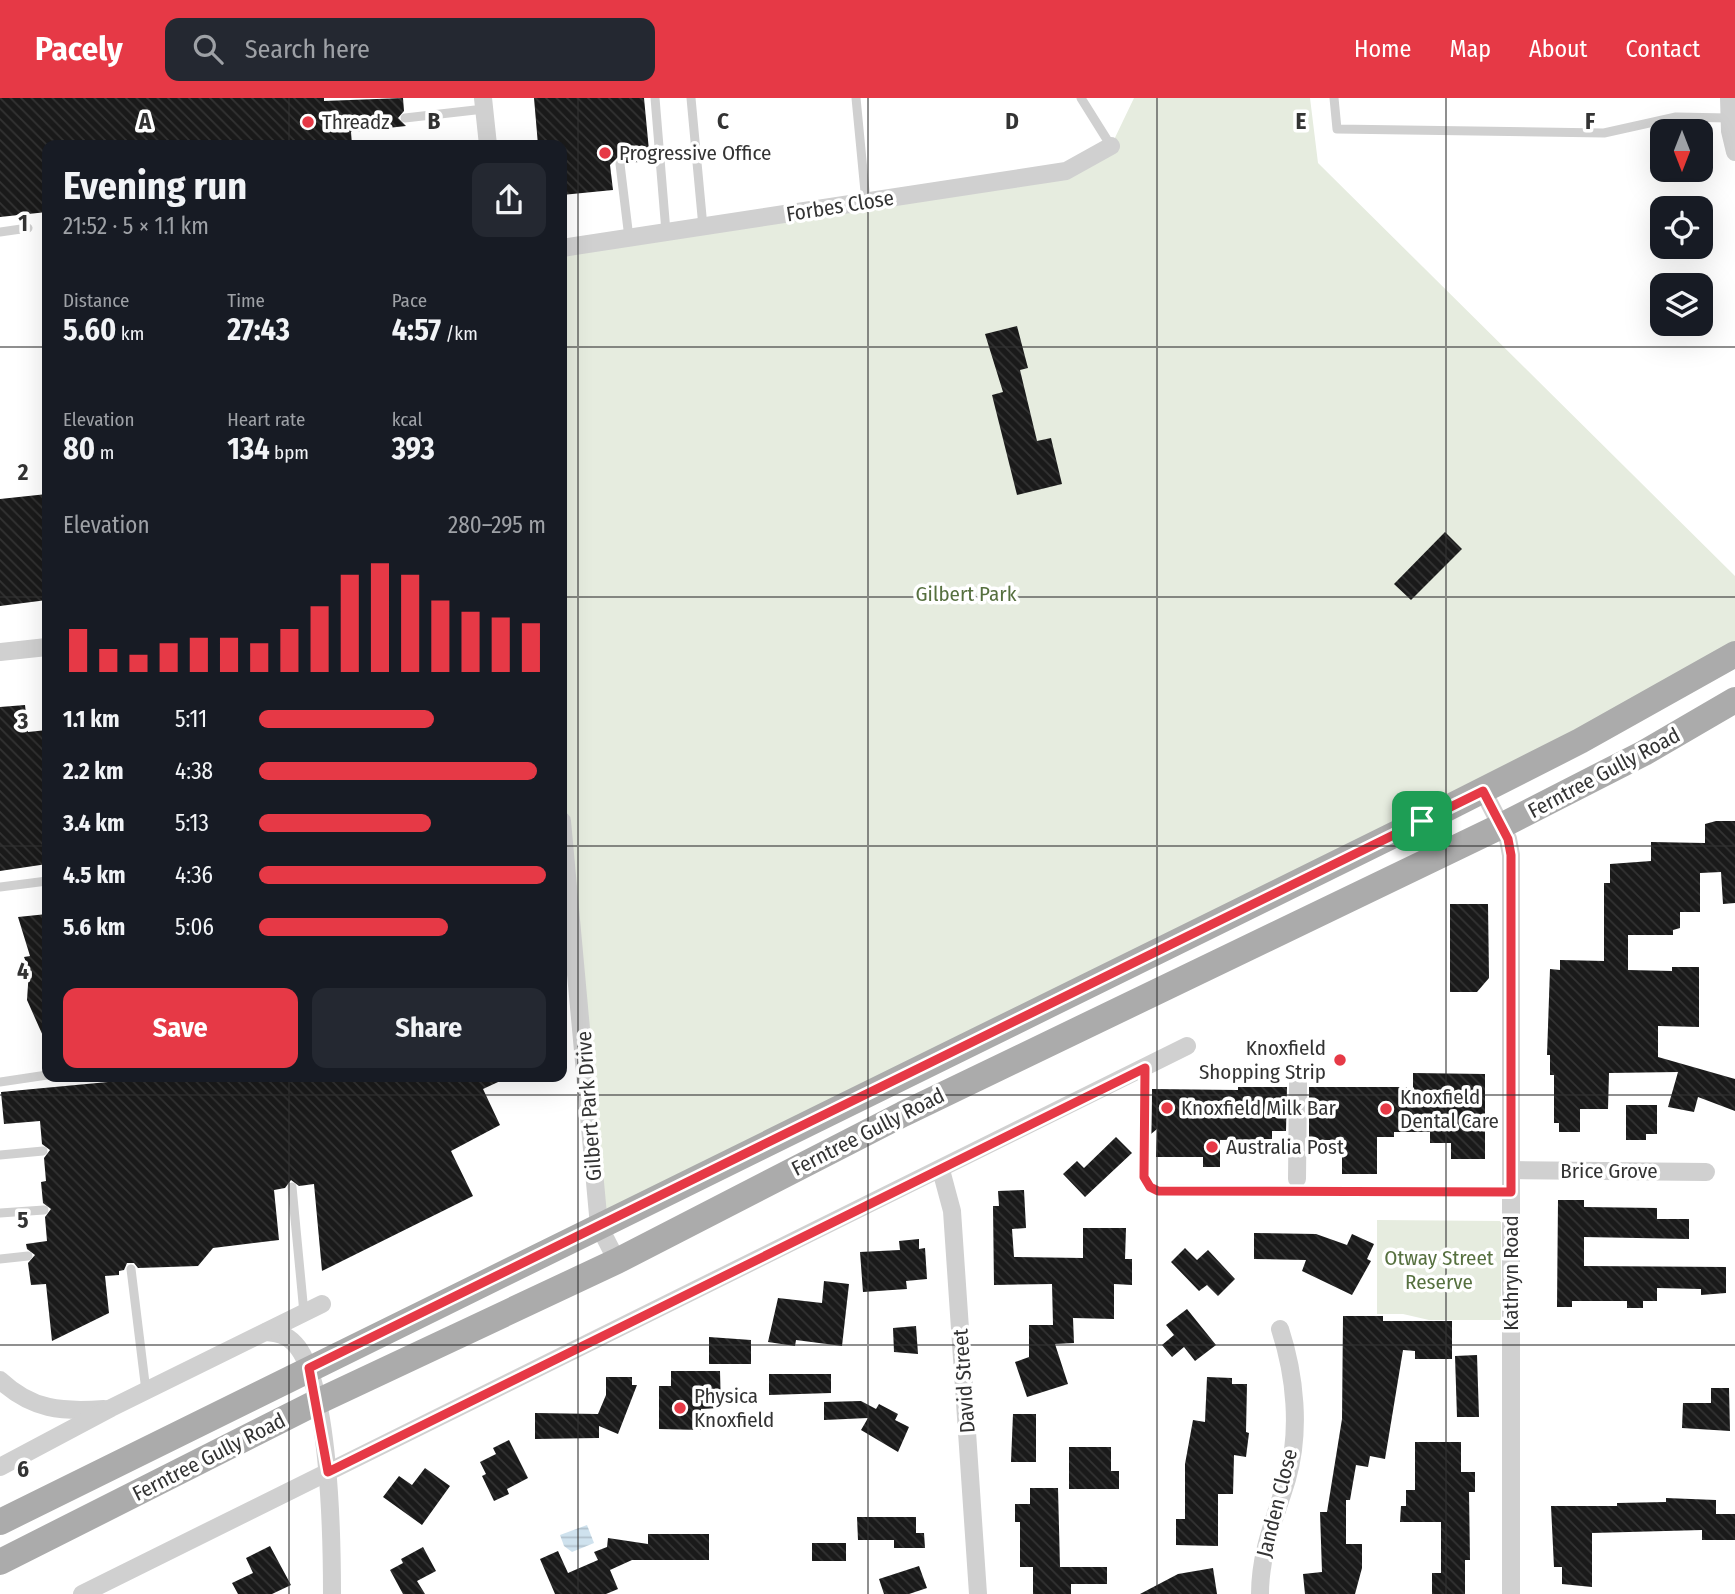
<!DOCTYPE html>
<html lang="en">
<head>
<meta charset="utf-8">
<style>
	body { margin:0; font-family:"Fira Sans Condensed",sans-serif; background:#242831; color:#f1f3f6; height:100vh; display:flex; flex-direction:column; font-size:26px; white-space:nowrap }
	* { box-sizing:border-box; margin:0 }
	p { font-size:23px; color:#9ea1a6 }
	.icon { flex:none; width:38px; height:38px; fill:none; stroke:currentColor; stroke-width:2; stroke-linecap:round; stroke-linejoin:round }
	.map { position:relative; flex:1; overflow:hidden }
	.sheet { position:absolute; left:42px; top:42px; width:525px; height:942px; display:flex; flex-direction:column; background:#171b24; border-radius:14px; box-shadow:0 7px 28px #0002 }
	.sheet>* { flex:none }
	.needle { width:46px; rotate:180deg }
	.tools { position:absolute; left:1650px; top:21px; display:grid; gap:14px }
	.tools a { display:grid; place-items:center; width:63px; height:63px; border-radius:14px; background:#171b24; box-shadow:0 7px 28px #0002; font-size:35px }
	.pin { position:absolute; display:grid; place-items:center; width:60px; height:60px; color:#fff; margin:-30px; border-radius:14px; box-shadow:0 4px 10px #0006 }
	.round { display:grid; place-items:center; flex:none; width:74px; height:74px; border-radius:14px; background:#242831 }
	.headline { display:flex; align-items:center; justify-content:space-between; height:119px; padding:0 21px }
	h1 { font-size:38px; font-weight:700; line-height:52px }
	.metrics { display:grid; grid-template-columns:repeat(3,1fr); gap:10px; height:119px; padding:7px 21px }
	.metrics div { display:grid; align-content:center }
	.metrics b { font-size:30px; font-weight:700 }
	.metrics small { font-size:19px; font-weight:400 }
	.metrics p { font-size:19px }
	.chart { height:196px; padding:14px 21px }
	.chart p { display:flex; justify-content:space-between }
	.chart svg { width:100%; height:126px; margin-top:7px; stroke:#e63946; stroke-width:6 }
	.button { display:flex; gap:14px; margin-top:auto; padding:14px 21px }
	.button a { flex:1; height:80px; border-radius:14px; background:#e63946; color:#fff; font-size:28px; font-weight:700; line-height:80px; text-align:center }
	.button a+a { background:#242831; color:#f1f3f6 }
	ul { padding:0 21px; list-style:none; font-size:23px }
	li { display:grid; grid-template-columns:112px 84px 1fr; align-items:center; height:52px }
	li i { height:18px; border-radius:9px; background:#e63946 }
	header { display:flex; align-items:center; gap:42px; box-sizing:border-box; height:98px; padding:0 35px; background:#e63946; color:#fff }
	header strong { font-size:33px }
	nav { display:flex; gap:38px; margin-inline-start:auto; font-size:24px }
	.search { width:490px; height:63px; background:#242831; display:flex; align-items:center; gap:18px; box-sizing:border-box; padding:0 24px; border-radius:14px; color:#9ea1a6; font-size:26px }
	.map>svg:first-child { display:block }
	.park { fill:#e6ecdf }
	.water { fill:url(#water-rules) }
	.building { fill:url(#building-back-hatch) }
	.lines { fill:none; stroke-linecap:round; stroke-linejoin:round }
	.lane { stroke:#d0d0d0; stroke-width:9 }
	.street { stroke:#d0d0d0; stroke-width:18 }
	.primary { stroke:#ababab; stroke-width:26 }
	.route-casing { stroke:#fff; stroke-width:14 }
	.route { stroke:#e63946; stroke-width:9 }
	.grid { fill:none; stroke:#333; stroke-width:2; stroke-opacity:0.55 }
	.poi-dot { fill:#e63946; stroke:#fff; stroke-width:2.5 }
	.labels { text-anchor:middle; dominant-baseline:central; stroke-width:7; stroke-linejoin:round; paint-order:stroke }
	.poi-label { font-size:21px; fill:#333; stroke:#fff; text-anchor:start }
	.street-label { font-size:21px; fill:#333; stroke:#fff }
	.park-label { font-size:21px; fill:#56703f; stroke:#fff }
	.grid-label { font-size:23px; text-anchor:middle; font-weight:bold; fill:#333; stroke:#fff; stroke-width:7; stroke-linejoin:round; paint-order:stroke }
</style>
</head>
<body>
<header>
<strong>Pacely</strong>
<div class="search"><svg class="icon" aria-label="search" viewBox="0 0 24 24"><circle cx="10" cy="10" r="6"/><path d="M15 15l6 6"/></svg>Search here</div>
<nav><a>Home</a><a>Map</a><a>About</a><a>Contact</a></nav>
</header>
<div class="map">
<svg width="1735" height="1496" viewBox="0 0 1735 1496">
	<defs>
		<pattern id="water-rules" width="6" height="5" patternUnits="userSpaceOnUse" patternTransform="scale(1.75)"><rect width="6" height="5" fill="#cfe2ee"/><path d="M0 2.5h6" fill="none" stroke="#b2c2cd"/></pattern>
		<pattern id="building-back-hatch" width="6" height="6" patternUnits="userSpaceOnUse" patternTransform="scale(1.75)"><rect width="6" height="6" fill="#1a1a1a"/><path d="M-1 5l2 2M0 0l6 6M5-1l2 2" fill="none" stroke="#333"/></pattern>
	</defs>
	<rect width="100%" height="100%" fill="#fff"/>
	<!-- park -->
	<g class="park">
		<path d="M1134,0H1310L1318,65L1735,478V556L599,1128L562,723V150L1066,73L1111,48Z"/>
		<path d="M1377,1122L1501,1123V1222H1429L1403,1216H1377Z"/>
	</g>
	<!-- water -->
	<path class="water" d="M587,1427L594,1445L572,1454L564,1448L560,1437Z"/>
	<!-- building -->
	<g class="building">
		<path d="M0,0H324V3L403,0L404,13L398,20L406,28L351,34L352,47H47V114L0,119Z"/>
		<path d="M534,0H644L650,63L627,65L618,59L610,67L613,92L562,97V47H538Z"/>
		<path d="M1017,228L1028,270L1020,272L1037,343L1051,340L1062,386L1017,397L992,297L1003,294L985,236Z"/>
		<path d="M47,396V502L0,508V401Z"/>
		<path d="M1445,434L1462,451L1411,502L1394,486Z"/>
		<path d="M25,607L28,634L47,632V766L0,773V609Z"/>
		<path d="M1716,723H1735V805L1723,806L1721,774L1700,775V814H1680V830L1673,832V837H1628V872L1672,873V869H1699V929L1658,928V959L1735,981V1013L1698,999L1694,1014L1668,1009L1678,974L1609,975L1608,1011H1580V1034H1559V1025H1554V977H1550V957H1547L1550,871L1560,872V862L1604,863V785H1610V766L1651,763V744L1705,745V726Z"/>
		<path d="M1450,806H1488L1489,880L1477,894H1450Z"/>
		<path d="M47,816V947L27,902L29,872L24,859L30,858L18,819Z"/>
		<path d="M1413,975L1485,976V1061H1451V1045H1430V1034H1394V1039H1377V1076H1342V1050H1330V1042H1309V989H1413Z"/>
		<path d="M140,978H511L483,991L500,1027L451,1053L473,1098L322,1173L314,1086L299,1088L291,1082L285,1090L274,1092L279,1142L213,1150L198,1168L138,1170L134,1165H127L124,1172L119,1173V1177L105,1178L109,1215L52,1243L46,1186L31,1187L28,1165L35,1157L27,1151L26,1146L47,1143L45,1119L51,1111L43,1105L41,1084L46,1083L44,1060L50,1052L42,1046L40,1023L4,1026L1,994L140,981Z"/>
		<path d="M1238,989H1287L1286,1033H1272V1041L1220,1042V1069H1203V1059H1156L1157,1031L1151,1036L1152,991L1238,992Z"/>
		<path d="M1626,1007H1657V1036H1646V1042H1626Z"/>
		<path d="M1116,1039L1132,1055L1085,1099L1063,1076L1077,1063L1084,1070Z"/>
		<path d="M1024,1092L1026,1130L1012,1131L1014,1159L1083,1160V1130H1126L1125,1161H1132V1187L1114,1186V1221L1073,1220L1074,1245L1055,1246L1068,1286L1027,1299L1015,1264L1029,1259V1227H1053L1052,1186L994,1187L993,1108H999L998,1093Z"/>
		<path d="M1558,1102H1584V1109L1657,1110V1121H1689V1141L1584,1139V1168L1726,1169V1195L1701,1197V1191L1657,1190V1203H1643V1210H1627V1203H1572V1209H1557Z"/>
		<path d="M1254,1135L1316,1136L1347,1147L1352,1136L1374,1146L1367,1161L1371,1163L1352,1197L1302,1173L1306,1162L1254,1161Z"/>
		<path d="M919,1141V1151L925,1150L927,1181L906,1183L907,1191L863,1194L860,1154L900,1152L899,1143Z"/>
		<path d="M1185,1150L1197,1162L1208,1152L1235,1181L1218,1198L1207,1187L1199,1193L1171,1164Z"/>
		<path d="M824,1183L849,1186L842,1248L796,1242L795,1248L768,1244L778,1200L822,1205Z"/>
		<path d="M1187,1211L1216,1247L1195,1263L1184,1249L1172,1259L1162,1247L1174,1237L1166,1227Z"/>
		<path d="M1343,1218H1383V1223H1452V1261H1415V1253L1403,1252L1385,1361L1370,1358L1368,1369L1356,1367L1350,1402H1346V1446H1362V1470L1355,1496H1305L1303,1476L1322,1474L1320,1414H1327L1342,1321Z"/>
		<path d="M916,1228L918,1256L894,1254L893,1230Z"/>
		<path d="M709,1239L751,1242V1266H709Z"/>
		<path d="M1477,1257L1479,1319H1457L1455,1258Z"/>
		<path d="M671,1273H720L721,1310L701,1311V1332L659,1331V1288H671Z"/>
		<path d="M769,1276H831V1295L769,1297Z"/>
		<path d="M606,1279H632V1287H637L618,1336L599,1328V1340L535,1341V1315L598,1316L606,1297Z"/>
		<path d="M1207,1279L1232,1280V1286H1247L1246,1334L1249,1335L1246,1359L1234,1357L1233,1396H1218V1448L1176,1447V1421H1185V1366L1193,1322L1205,1324Z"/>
		<path d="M1711,1290H1729L1730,1333L1682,1330L1683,1305H1711Z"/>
		<path d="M861,1303L876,1311L879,1306L898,1316L895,1322L909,1329L898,1354L861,1332L868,1320L824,1322V1304Z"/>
		<path d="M1013,1316H1036V1364H1011Z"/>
		<path d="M509,1342L528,1380L507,1391L509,1396L494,1403L482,1378L486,1376L480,1364L496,1356L493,1350Z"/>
		<path d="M1415,1344H1461V1374H1475V1394H1469L1470,1462H1465V1496H1432V1475H1441V1424H1400L1401,1408H1406V1392H1415Z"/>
		<path d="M1069,1349H1111V1373H1119V1391H1069Z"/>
		<path d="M425,1370L450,1388L422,1427L383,1399L399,1378L412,1387Z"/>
		<path d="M1030,1390H1058L1060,1469H1107V1486H1071V1496H1033V1469H1020V1424H1015V1406H1030Z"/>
		<path d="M1666,1400L1716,1402V1416H1735V1442H1702V1432L1592,1435V1489L1562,1486V1469H1554L1551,1408H1617V1405L1666,1404Z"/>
		<path d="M857,1419H916V1435H924L925,1450H894V1442H858Z"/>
		<path d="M648,1436H709V1462H632L610,1472L618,1491L606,1496H555L540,1461L558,1453L568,1475L598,1462L594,1454L607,1449L608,1440L648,1446Z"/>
		<rect x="812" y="1445" width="34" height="18"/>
		<path d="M270,1448L291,1487L272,1496H238L232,1485L253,1475L246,1460Z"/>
		<path d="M423,1449L436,1473L417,1483L425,1496H403L390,1472L403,1465L401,1461Z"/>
		<path d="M919,1468L927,1490L909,1496H884L879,1481Z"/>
		<path d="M1213,1470L1217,1496H1140L1178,1476Z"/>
	</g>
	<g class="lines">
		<!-- lane -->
		<g class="lane">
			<path d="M655,0L666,134"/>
			<path d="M691,0L703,129"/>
			<path d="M856,0L866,104"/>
			<path d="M1081,0L1111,48"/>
			<path d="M1334,0L1337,31L1604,35L1676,19L1729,20"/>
			<path d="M405,20L484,11"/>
			<path d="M620,66L629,140"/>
			<path d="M0,134L28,130"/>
			<path d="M0,789L47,783"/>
			<path d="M1145,970L1144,1073L1147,1086L1154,1091L1511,1094"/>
			<path d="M0,984L47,977"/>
			<path d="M0,1057L43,1053"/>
			<path d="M292,1089L304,1215"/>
			<path d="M0,1115L44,1112"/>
			<path d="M0,1161L28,1158"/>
			<path d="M131,1171L146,1293"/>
		</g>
		<!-- street -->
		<g class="street">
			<path d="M483,0L488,47"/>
			<path d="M1729,0L1730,33L1735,54"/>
			<path d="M562,150L1066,73L1111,48"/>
			<path d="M0,554L47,549"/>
			<path d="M1483,693L1508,741L1511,757V1496"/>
			<path d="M562,723L599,1128L617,1163"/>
			<path d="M941,1072L952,1113L978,1496"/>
			<path d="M1511,1072L1706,1074"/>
			<path d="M1297,1081L1298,985"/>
			<path d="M266,1234C278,1235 287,1237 295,1246C330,1284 332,1443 332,1496"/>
			<path d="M0,1282C32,1312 62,1314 104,1311"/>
			<path d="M0,1369L111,1310L322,1206"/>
			<path d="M82,1496L1187,948"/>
			<path d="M1260,1496C1260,1455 1275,1420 1287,1381C1301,1333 1295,1277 1280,1231"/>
		</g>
		<!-- primary -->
		<g class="primary">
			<path d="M0,1424L1422,723L1580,643L1735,556"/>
			<path d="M0,1464L317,1304L617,1163L903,1016L1501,728L1644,655L1735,602"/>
		</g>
	</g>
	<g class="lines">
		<!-- route casing -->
		<g class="route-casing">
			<path id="route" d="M1483,693L1508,741L1511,757V1094L1158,1093L1150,1089L1144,1079L1145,970L328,1374L309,1270Z"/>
		</g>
		<!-- route -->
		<use href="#route" class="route"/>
	</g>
	<!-- grid -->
	<path class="grid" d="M289,0V47M578,0V1496M868,0V1496M1157,0V1496M1446,0V1496M0,249H47M562,249H1735M0,499H47M562,499H1735M0,748H47M562,748H1735M289,978V1496M0,997H1735M0,1247H1735"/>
	<!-- markers -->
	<g class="poi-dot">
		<circle cx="308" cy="24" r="7"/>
		<circle cx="605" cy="55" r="7"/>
		<circle cx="1340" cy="962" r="7"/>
		<circle cx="1167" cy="1010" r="7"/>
		<circle cx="1386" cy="1011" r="7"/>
		<circle cx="1212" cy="1049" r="7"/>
		<circle cx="680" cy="1310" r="7"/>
	</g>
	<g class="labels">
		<!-- poi labels -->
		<g class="poi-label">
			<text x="322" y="24">Threadz</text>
			<text x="619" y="55">Progressive Office</text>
			<text x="1326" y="950" text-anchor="end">Knoxfield<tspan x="1326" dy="24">Shopping Strip</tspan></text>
			<text x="1400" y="999">Knoxfield<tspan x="1400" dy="24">Dental Care</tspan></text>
			<text x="1181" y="1010">Knoxfield Milk Bar</text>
			<text x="1226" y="1049">Australia Post</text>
			<text x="694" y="1298">Physica<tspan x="694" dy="24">Knoxfield</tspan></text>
		</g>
		<!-- street labels -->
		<g class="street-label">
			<text transform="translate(840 108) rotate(-9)">Forbes Close</text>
			<text transform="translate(1604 675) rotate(-28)">Ferntree Gully Road</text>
			<text transform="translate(589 1008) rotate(-94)">Gilbert Park Drive</text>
			<text transform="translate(868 1034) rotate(-27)">Ferntree Gully Road</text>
			<text x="1609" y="1073">Brice Grove</text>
			<text transform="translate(1511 1175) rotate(-90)">Kathryn Road</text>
			<text transform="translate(964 1283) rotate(-94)">David Street</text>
			<text transform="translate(209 1359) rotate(-27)">Ferntree Gully Road</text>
			<text transform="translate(1277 1405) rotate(-76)">Janden Close</text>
		</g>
		<!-- park labels -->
		<g class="park-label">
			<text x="966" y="496">Gilbert Park</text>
			<text x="1439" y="1160">Otway Street<tspan x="1439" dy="24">Reserve</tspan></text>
		</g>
	</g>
	<g class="grid-label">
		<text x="145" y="31">A</text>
		<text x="434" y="31">B</text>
		<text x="723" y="31">C</text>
		<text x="1012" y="31">D</text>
		<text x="1301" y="31">E</text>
		<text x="1590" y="31">F</text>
		<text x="23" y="133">1</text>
		<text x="23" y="382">2</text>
		<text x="23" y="631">3</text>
		<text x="23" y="881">4</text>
		<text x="23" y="1130">5</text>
		<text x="23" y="1379">6</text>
	</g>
</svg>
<div class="tools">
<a><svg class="needle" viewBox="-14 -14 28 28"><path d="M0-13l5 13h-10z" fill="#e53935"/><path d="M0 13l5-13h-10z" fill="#9ea1a6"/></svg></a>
<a><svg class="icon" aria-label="locate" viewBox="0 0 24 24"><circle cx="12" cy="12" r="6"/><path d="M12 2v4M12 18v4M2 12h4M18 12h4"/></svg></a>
<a><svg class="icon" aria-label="layers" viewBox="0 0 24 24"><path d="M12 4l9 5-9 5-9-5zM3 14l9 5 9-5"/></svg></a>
</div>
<div class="pin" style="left:1422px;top:723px;background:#1e9e55"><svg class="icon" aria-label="arrive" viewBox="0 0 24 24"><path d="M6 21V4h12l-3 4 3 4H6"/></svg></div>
<section class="sheet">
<div class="headline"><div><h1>Evening run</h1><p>21:52 · 5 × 1.1 km</p></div><a class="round"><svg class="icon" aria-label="share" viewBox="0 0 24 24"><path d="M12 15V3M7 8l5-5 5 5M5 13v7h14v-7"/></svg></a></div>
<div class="metrics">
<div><p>Distance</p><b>5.60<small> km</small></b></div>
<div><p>Time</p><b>27:43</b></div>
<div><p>Pace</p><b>4:57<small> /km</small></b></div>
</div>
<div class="metrics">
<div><p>Elevation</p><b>80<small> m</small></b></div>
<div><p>Heart rate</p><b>134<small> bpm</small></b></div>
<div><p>kcal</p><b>393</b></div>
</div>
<div class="chart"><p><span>Elevation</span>280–295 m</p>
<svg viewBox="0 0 160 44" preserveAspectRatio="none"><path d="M5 44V29M15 44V36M25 44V38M35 44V34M45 44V32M55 44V32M65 44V34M75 44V29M85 44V21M95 44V10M105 44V6M115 44V10M125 44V19M135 44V23M145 44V25M155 44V27"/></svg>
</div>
<ul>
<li><b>1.1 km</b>5:11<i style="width:61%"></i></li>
<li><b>2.2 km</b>4:38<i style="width:97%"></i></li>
<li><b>3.4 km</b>5:13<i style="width:60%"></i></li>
<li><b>4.5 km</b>4:36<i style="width:100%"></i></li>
<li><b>5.6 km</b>5:06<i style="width:66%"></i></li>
</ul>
<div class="button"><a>Save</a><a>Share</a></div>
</section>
</div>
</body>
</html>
